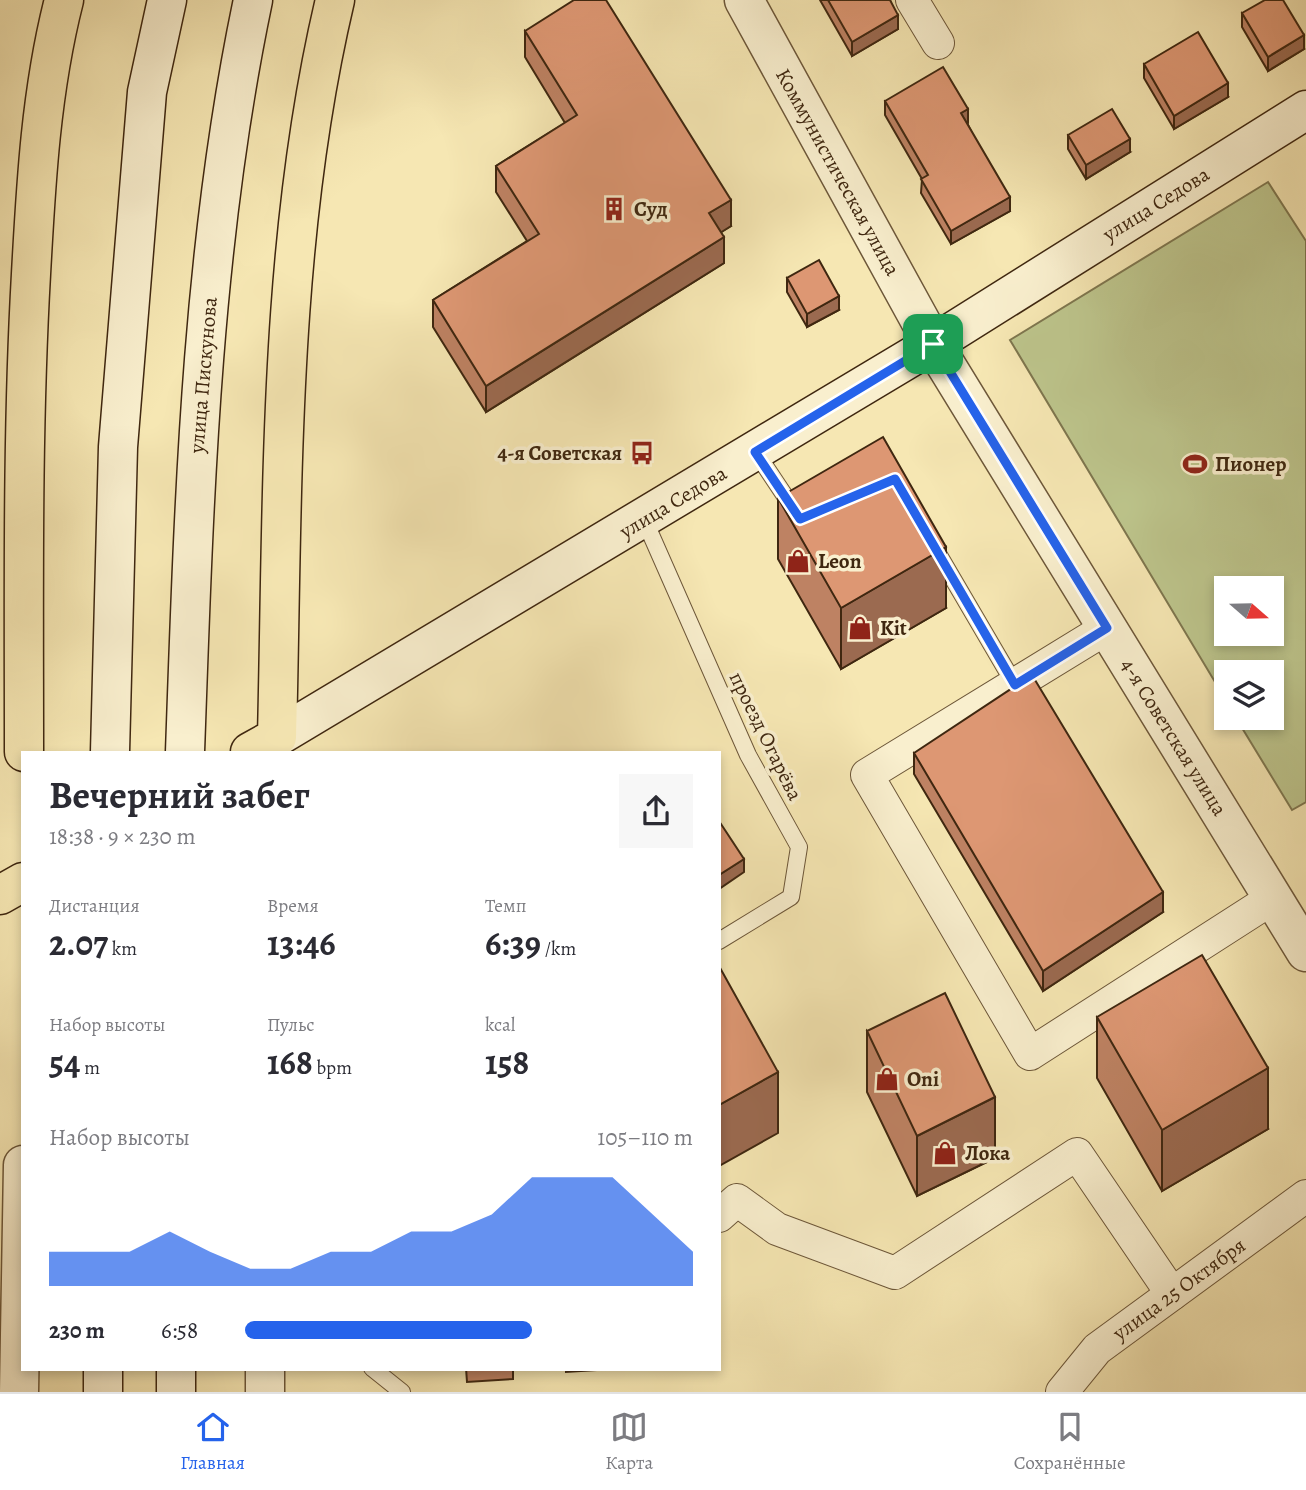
<!DOCTYPE html>
<html lang="ru">
<head>
<meta charset="utf-8">
<style>
	body { margin:0; font-family:Alegreya,serif; background:#f7f7f7; color:#2b2b33; height:100vh; display:flex; flex-direction:column; font-size:26px; white-space:nowrap }
	* { box-sizing:border-box; margin:0 }
	p { font-size:23px; color:#7c7c81 }
	.icon { flex:none; width:38px; height:38px; fill:none; stroke:currentColor; stroke-width:2; stroke-linecap:round; stroke-linejoin:round }
	.map { position:relative; flex:1; overflow:hidden }
	.side { position:absolute; left:21px; top:751px; width:700px; height:620px; display:flex; flex-direction:column; background:#fff; border-radius:0px; box-shadow:0 4px 10px #0003 }
	.side>* { flex:none }
	.needle { width:46px; rotate:110deg }
	.fabs { position:absolute; left:1214px; top:576px; display:grid; gap:14px }
	.fabs a { display:grid; place-items:center; width:70px; height:70px; border-radius:0px; background:#fff; box-shadow:0 4px 10px #0003; font-size:35px }
	.pin { position:absolute; display:grid; place-items:center; width:60px; height:60px; color:#fff; margin:-30px; border-radius:14px; box-shadow:0 4px 10px #0006 }
	.round { display:grid; place-items:center; flex:none; width:74px; height:74px; border-radius:0px; background:#f7f7f7 }
	.headline { display:flex; align-items:center; justify-content:space-between; height:119px; padding:0 28px }
	h1 { font-size:38px; font-weight:600; line-height:52px }
	.figures { display:grid; grid-template-columns:repeat(3,1fr); gap:10px; height:119px; padding:7px 28px }
	.figures div { display:grid; align-content:center }
	.figures b { font-size:35px; font-weight:600 }
	.figures small { font-size:19px; font-weight:400 }
	.figures p { font-size:19px }
	.chart { height:196px; padding:14px 28px }
	.chart p { display:flex; justify-content:space-between }
	.chart svg { width:100%; height:126px; margin-top:7px; fill:#2563eb; opacity:.7 }
	ul { padding:0 28px; list-style:none; font-size:23px }
	li { display:grid; grid-template-columns:112px 84px 1fr; align-items:center; height:52px }
	li i { height:18px; border-radius:9px; background:#2563eb }
	.dock { display:flex; justify-content:space-around; align-items:center; height:98px; border-top:2px solid #e1e1e2; background:#fff; font-size:19px; color:#7c7c81 }
	.dock a { display:grid; justify-items:center; gap:4px }
	.dock .active { color:#2563eb }
	.map>svg:first-child { display:block }
	.grass { fill:#bdc58c; stroke:#7e764e; stroke-width:2; fill-rule:evenodd }
	.lines { fill:none; stroke-linecap:round; stroke-linejoin:round }
	.service-casing { stroke:#6d5739; stroke-width:18 }
	.minor-casing { stroke:#6d5739; stroke-width:34 }
	.tertiary-casing { stroke:#6d5739; stroke-width:41 }
	.secondary-casing { stroke:#3f2710; stroke-width:41 }
	.primary-casing { stroke:#3f2710; stroke-width:41 }
	.service { stroke:#f9efce; stroke-width:16 }
	.minor { stroke:#f9efce; stroke-width:32 }
	.tertiary { stroke:#f9efce; stroke-width:38 }
	.secondary { stroke:#f9efce; stroke-width:38 }
	.primary { stroke:#f6e7b3; stroke-width:38 }
	.wall { fill:#be8263; stroke:#3f2710; stroke-width:2 }
	.shaded-wall { fill:#9b6a50; stroke:#3f2710; stroke-width:2 }
	.building { fill:#dd9773; stroke:#3f2710; stroke-width:2 }
	.route-casing { stroke:#fff; stroke-width:14 }
	.route { stroke:#2563eb; stroke-width:9 }
	.labels { text-anchor:middle; dominant-baseline:central; stroke-width:7; stroke-linejoin:round; paint-order:stroke }
	.street-label { font-size:21px; fill:#3f2710; stroke:#f9efce }
	.poi-label { font-size:21px; font-weight:bold; fill:#3f2710; stroke:#f9efce; text-anchor:start }
</style>
</head>
<body>
<div class="map">
<svg width="1306" height="1392" viewBox="0 0 1306 1392">
	<rect width="100%" height="100%" fill="#f6e7b3"/>
	<filter id="stains"><feTurbulence type="fractalNoise" baseFrequency=".00286" numOctaves="4"/><feColorMatrix values="0 0 0 0 .2 0 0 0 0 .09 0 0 0 0 .02 0 0 0 .5 -.17"/></filter>
	<radialGradient id="worn" r=".72"><stop offset=".6" stop-color="#630" stop-opacity="0"/><stop offset="1" stop-color="#630" stop-opacity=".3"/></radialGradient>
	<!-- grass -->
	<path class="grass" d="M1268,182L1306,241V802L1292,810L1236,718H1272V672H1227V702L1010,340ZM1227,588H1272V634H1227Z"/>
	<g class="lines">
		<!-- service casing -->
		<g class="service-casing">
			<g id="service">
				<path d="M755,451L795,511"/>
				<path d="M644,519L748,755L799,847L791,897L719,941"/>
				<path d="M936,550L1015,685"/>
				<path d="M372,1368L402,1392"/>
			</g>
		</g>
		<!-- minor casing -->
		<g class="minor-casing">
			<g id="minor">
				<path d="M912,0L938,43"/>
				<path d="M1107,628L867,775L1030,1054L1273,898"/>
				<path d="M719,1216L737,1200L777,1229L895,1273L1077,1154L1172,1294"/>
				<path d="M1062,1392L1097,1349L1306,1196"/>
			</g>
		</g>
		<!-- tertiary casing -->
		<g class="tertiary-casing">
			<g id="tertiary">
				<path d="M744,0L933,344L1306,952"/>
				<path d="M19,1392L23,1165"/>
				<path d="M265,1392V1368"/>
			</g>
		</g>
		<!-- secondary casing -->
		<g class="secondary-casing">
			<g id="secondary">
				<path d="M277,737L933,344L1306,110"/>
				<path d="M110,752L118,447L147,92L167,0"/>
				<path d="M185,752C194,500 201,248 253,0"/>
				<path d="M103,1392V1368"/>
				<path d="M176,1392V1368"/>
			</g>
		</g>
		<!-- primary casing -->
		<g class="primary-casing">
			<g id="primary">
				<path d="M24,752C24,593 22,433 31,274C36,182 41,90 64,0"/>
				<path d="M250,752L277,737C283,491 278,241 335,0"/>
				<path d="M0,895L23,882"/>
			</g>
		</g>
		<!-- service -->
		<use href="#service" class="service"/>
		<!-- minor -->
		<use href="#minor" class="minor"/>
		<!-- tertiary -->
		<use href="#tertiary" class="tertiary"/>
		<!-- secondary -->
		<use href="#secondary" class="secondary"/>
		<!-- primary -->
		<use href="#primary" class="primary"/>
	</g>
	<!-- wall -->
	<g class="wall">
		<path d="M820,0H890L898,29L852,56Z"/>
		<path d="M1242,13L1304,49L1268,71L1242,27Z"/>
		<path d="M525,31L731,226L721,232L724,263L486,412L433,327V300L527,241L496,192V166L565,123L525,57Z"/>
		<path d="M1144,64L1228,97L1174,129L1144,78Z"/>
		<path d="M885,101L968,123H967L1010,211L951,244L921,193L922,179L885,115Z"/>
		<path d="M1068,135L1130,152L1086,179L1068,149Z"/>
		<path d="M787,278L839,310L807,327L787,292Z"/>
		<path d="M778,498L946,608L841,669L778,559Z"/>
		<path d="M914,753L1163,912L1043,991L914,774Z"/>
		<path d="M1097,1017L1268,1129L1162,1191L1097,1078Z"/>
		<path d="M867,1031L995,1158L917,1196L867,1092Z"/>
		<path d="M466,1368H513V1379L467,1382Z"/>
		<path d="M566,1368H612V1369L566,1372Z"/>
	</g>
	<!-- shaded-wall -->
	<g class="shaded-wall">
		<path d="M898,15V29L852,56V42Z"/>
		<path d="M1304,35V49L1268,71V57Z"/>
		<path d="M1228,83V97L1174,129V116Z"/>
		<path d="M968,109V123L961,127V113Z"/>
		<path d="M1130,139V152L1086,179V165Z"/>
		<path d="M1010,197V211L951,244V231Z"/>
		<path d="M731,200V226L709,240V213Z"/>
		<path d="M724,237V263L486,412V386Z"/>
		<path d="M839,296V310L807,327V314Z"/>
		<path d="M946,547V608L841,669V608Z"/>
		<path d="M744,859V872L719,889V875Z"/>
		<path d="M1163,892V912L1043,991V971Z"/>
		<path d="M1268,1068V1129L1162,1191V1130Z"/>
		<path d="M778,1072V1133L719,1166V1105Z"/>
		<path d="M995,1097V1158L917,1196V1136Z"/>
	</g>
	<!-- building -->
	<g class="building">
		<path d="M574,0H606L731,200L709,213L724,237L486,386L433,300L539,234L496,166L577,115L525,31Z"/>
		<path d="M828,0H890L898,15L852,42Z"/>
		<path d="M1265,0H1283L1304,35L1268,57L1242,13Z"/>
		<path d="M1198,32L1228,83L1174,116L1144,64Z"/>
		<path d="M943,67L968,109L961,113L1010,197L951,231L921,179L928,175L885,101Z"/>
		<path d="M1112,109L1130,139L1086,165L1068,135Z"/>
		<path d="M819,260L839,296L807,314L787,278Z"/>
		<path d="M883,437L946,547L841,608L778,498Z"/>
		<path d="M1032,675L1163,892L1043,971L914,753Z"/>
		<path d="M719,821L744,859L719,875Z"/>
		<path d="M1202,955L1268,1068L1162,1130L1097,1017Z"/>
		<path d="M719,966L778,1072L719,1105Z"/>
		<path d="M945,993L995,1097L917,1136L867,1031Z"/>
	</g>
	<g class="lines">
		<!-- route casing -->
		<g class="route-casing">
			<path id="route" d="M933,344L1107,628L1015,685L895,479L800,519L755,452Z"/>
		</g>
		<!-- route -->
		<use href="#route" class="route"/>
	</g>
	<!-- icons -->
	<defs>
		<g id="building-bare" transform="scale(1.89)"><path d="M-4-6H4V6H1V3H-1V6H-4ZM-2.5-4.3h1.7v1.8h-1.7ZM.8-4.3h1.7v1.8H.8ZM-2.5-1h1.7V.8h-1.7ZM.8-1h1.7V.8H.8Z" fill="#8f2418" stroke="#f9efce" stroke-width="2.5" paint-order="stroke"/></g>
		<g id="bus-bare" transform="scale(1.89)"><path d="M-5-6H5V4H4V6H2V4H-2V6H-4V4H-5ZM-3.5-4V0h7V-4ZM-3.5 1.2v1.5H-2V1.2ZM2 1.2v1.5H3.5V1.2Z" fill="#8f2418" stroke="#f9efce" stroke-width="2.5" paint-order="stroke"/></g>
		<g id="stadium-bare" transform="scale(1.89)"><path d="M0-5a6.5 5 0 1 0 0 10a6.5 5 0 1 0 0-10ZM-3.5-1.8h7v3.6h-7Z" fill="#8f2418" stroke="#f9efce" stroke-width="2.5" paint-order="stroke"/></g>
		<g id="shop-bare" transform="scale(1.89)"><path d="M-5-2.5h2.3a2.7 3.5 0 0 1 5.4 0H5L5.5 6h-11ZM-1.5-2.5h3a1.5 2.3 0 0 0-3 0Z" fill="#8f2418" stroke="#f9efce" stroke-width="2.5" paint-order="stroke"/></g>
	</defs>
	<g fill-rule="evenodd">
		<use href="#building-bare" x="614" y="209"/>
		<use href="#bus-bare" x="642" y="453"/>
		<use href="#stadium-bare" x="1195" y="464"/>
		<use href="#shop-bare" x="798" y="561"/>
		<use href="#shop-bare" x="860" y="628"/>
		<use href="#shop-bare" x="887" y="1079"/>
		<use href="#shop-bare" x="945" y="1153"/>
	</g>
	<g class="labels">
		<!-- street labels -->
		<g class="street-label">
			<text transform="translate(838 172) rotate(61)">Коммунистическая улица</text>
			<text transform="translate(1156 204) rotate(-32)">улица Седова</text>
			<text transform="translate(203 375) rotate(-85)">улица Пискунова</text>
			<text transform="translate(673 502) rotate(-31)">улица Седова</text>
			<text transform="translate(766 736) rotate(64)">проезд Огарёва</text>
			<text transform="translate(1174 737) rotate(58)">4-я Советская улица</text>
			<text transform="translate(1179 1289) rotate(-36)">улица 25 Октября</text>
		</g>
		<!-- poi labels -->
		<g class="poi-label">
			<text x="634" y="209">Суд</text>
			<text x="622" y="453" text-anchor="end">4-я Советская</text>
			<text x="1215" y="464">Пионер</text>
			<text x="818" y="561">Leon</text>
			<text x="880" y="628">Kit</text>
			<text x="907" y="1079">Oni</text>
			<text x="965" y="1153">Лока</text>
		</g>
	</g>
	<rect width="100%" height="100%" filter="url(#stains)"/>
	<rect width="100%" height="100%" fill="url(#worn)"/>
</svg>
<div class="fabs">
<a><svg class="needle" viewBox="-14 -14 28 28"><path d="M0-13l5 13h-10z" fill="#e53935"/><path d="M0 13l5-13h-10z" fill="#7c7c81"/></svg></a>
<a><svg class="icon" aria-label="layers" viewBox="0 0 24 24"><path d="M12 4l9 5-9 5-9-5zM3 14l9 5 9-5"/></svg></a>
</div>
<div class="pin" style="left:933px;top:344px;background:#1e9e55"><svg class="icon" aria-label="arrive" viewBox="0 0 24 24"><path d="M6 21V4h12l-3 4 3 4H6"/></svg></div>
<section class="side">
<div class="headline"><div><h1>Вечерний забег</h1><p>18:38 · 9 × 230 m</p></div><a class="round"><svg class="icon" aria-label="share" viewBox="0 0 24 24"><path d="M12 15V3M7 8l5-5 5 5M5 13v7h14v-7"/></svg></a></div>
<div class="figures">
<div><p>Дистанция</p><b>2.07<small> km</small></b></div>
<div><p>Время</p><b>13:46</b></div>
<div><p>Темп</p><b>6:39<small> /km</small></b></div>
</div>
<div class="figures">
<div><p>Набор высоты</p><b>54<small> m</small></b></div>
<div><p>Пульс</p><b>168<small> bpm</small></b></div>
<div><p>kcal</p><b>158</b></div>
</div>
<div class="chart"><p><span>Набор высоты</span>105–110 m</p>
<svg viewBox="0 0 160 44" preserveAspectRatio="none"><path d="M0 44V32L10 32L20 32L30 25L40 32L50 38L60 38L70 32L80 32L90 25L100 25L110 19L120 6L130 6L140 6L150 19L160 32V44z"/></svg>
</div>
<ul>
<li><b>230 m</b>6:58<i style="width:64%"></i></li>
</ul>
</section>
</div>
<nav class="dock">
<a class="active"><svg class="icon" aria-label="home" viewBox="0 0 24 24"><path d="M3 11l9-7 9 7M6 9v11h12V9"/></svg>Главная</a>
<a><svg class="icon" aria-label="map" viewBox="0 0 24 24"><path d="M3 6l6-2 6 2 6-2v14l-6 2-6-2-6 2zM9 4v14M15 6v14"/></svg>Карта</a>
<a><svg class="icon" aria-label="saved" viewBox="0 0 24 24"><path d="M7 4h10v16l-5-4-5 4z"/></svg>Сохранённые</a>
</nav>
</body>
</html>
